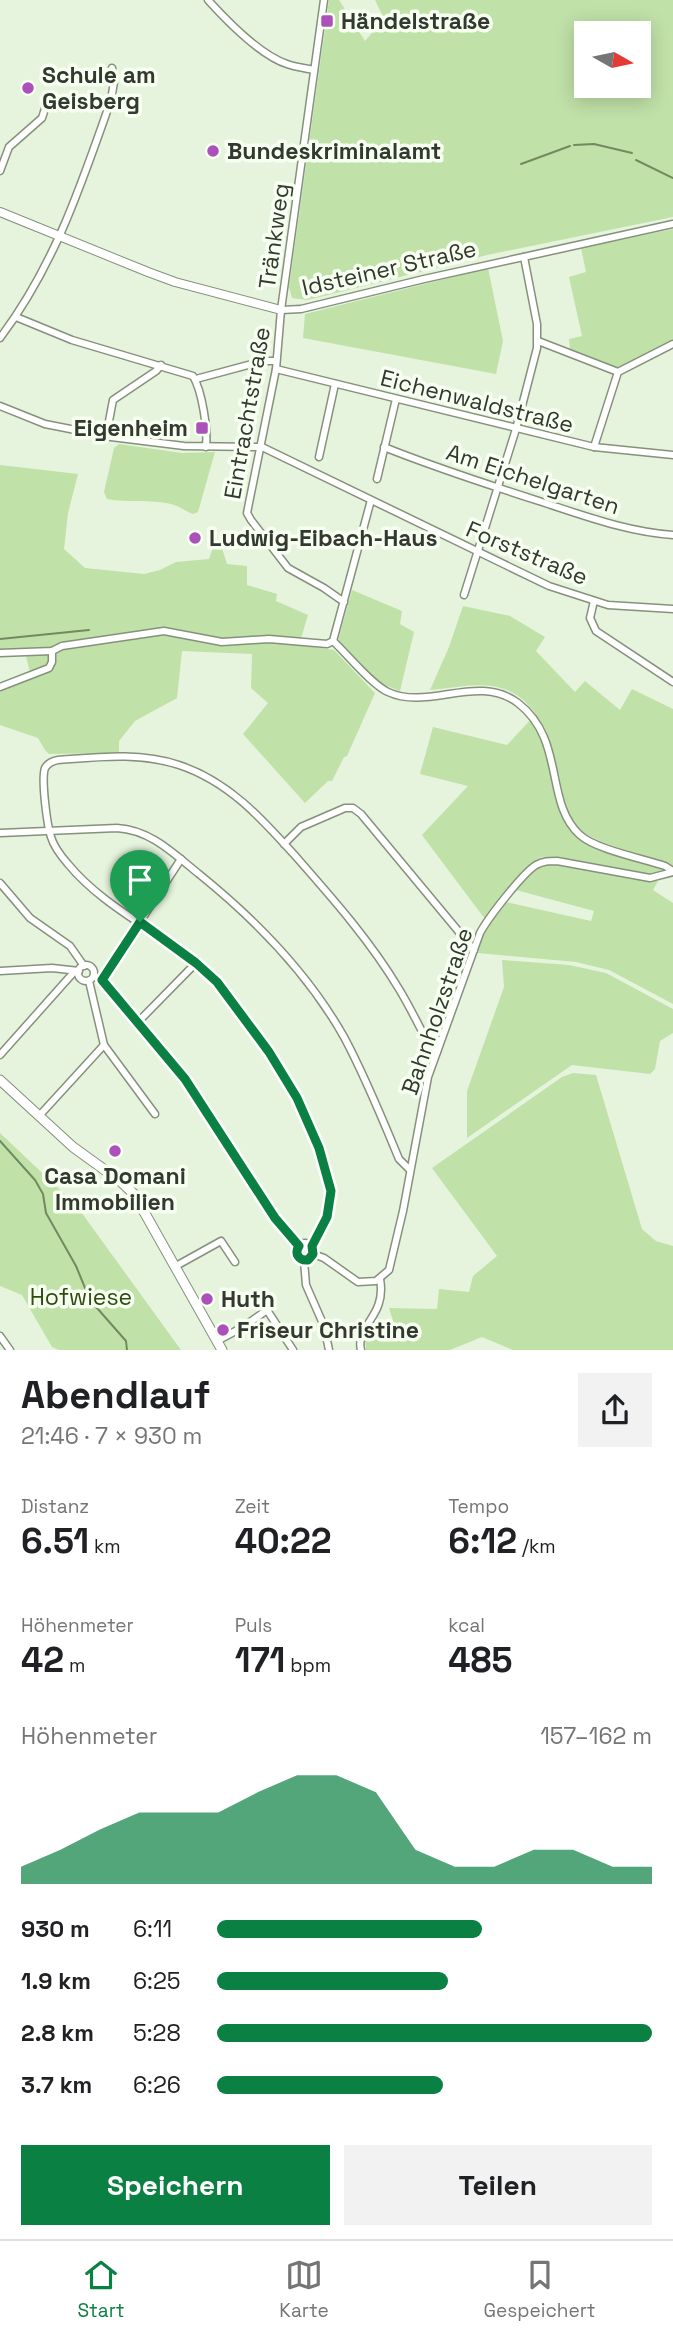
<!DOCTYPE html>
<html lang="de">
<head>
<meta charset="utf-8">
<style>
	body { margin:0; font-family:"Space Grotesk",sans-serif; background:#f2f2f2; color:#202124; height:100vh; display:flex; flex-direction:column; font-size:26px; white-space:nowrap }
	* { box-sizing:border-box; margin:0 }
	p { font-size:23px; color:#757577 }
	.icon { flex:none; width:38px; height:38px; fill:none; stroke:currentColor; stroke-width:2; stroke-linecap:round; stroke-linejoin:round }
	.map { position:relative; height:1350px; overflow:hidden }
	.details { display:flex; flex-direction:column; background:#fff; flex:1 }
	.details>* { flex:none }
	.needle { width:46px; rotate:99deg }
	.buttons { position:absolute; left:574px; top:21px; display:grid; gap:14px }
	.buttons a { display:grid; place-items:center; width:77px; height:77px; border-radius:0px; background:#fff; box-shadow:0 4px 18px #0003; font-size:35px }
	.pin { position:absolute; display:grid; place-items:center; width:60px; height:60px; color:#fff; margin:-72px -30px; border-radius:50% 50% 50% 0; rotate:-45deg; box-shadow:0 0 7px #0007 }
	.pin .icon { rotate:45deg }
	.round { display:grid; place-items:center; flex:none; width:74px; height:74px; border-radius:0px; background:#f2f2f2 }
	.summary { display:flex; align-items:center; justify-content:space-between; height:119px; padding:0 21px }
	h1 { font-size:38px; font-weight:700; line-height:52px }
	.metrics { display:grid; grid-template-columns:repeat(3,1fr); gap:10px; height:119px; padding:7px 21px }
	.metrics div { display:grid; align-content:center }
	.metrics b { font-size:35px; font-weight:700 }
	.metrics small { font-size:19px; font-weight:400 }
	.metrics p { font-size:19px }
	.chart { height:196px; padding:14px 21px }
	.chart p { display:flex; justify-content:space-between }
	.chart svg { width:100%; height:126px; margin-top:7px; fill:#0b8043; opacity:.7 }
	.cta { display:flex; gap:14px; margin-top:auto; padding:14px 21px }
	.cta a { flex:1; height:80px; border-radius:0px; background:#0b8043; color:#fff; font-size:28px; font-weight:700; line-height:80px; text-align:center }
	.cta a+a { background:#f2f2f2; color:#202124 }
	ul { padding:0 21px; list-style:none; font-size:23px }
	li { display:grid; grid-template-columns:112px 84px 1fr; align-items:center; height:52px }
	li i { height:18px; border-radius:9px; background:#0b8043 }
	.tab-bar { display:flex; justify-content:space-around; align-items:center; height:98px; border-top:2px solid #e0e0e0; background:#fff; font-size:19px; color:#757577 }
	.tab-bar a { display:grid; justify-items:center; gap:4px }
	.tab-bar .current { color:#0b8043 }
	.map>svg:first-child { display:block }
	.green { fill:#c0e1a8; fill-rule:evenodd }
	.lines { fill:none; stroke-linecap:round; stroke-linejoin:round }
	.stream { stroke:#718a5f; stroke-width:2 }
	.minor-casing { stroke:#85917c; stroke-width:9 }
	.tertiary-casing { stroke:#85917c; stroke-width:10 }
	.secondary-casing { stroke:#85917c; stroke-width:11 }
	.minor { stroke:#fff; stroke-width:6 }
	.tertiary { stroke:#fff; stroke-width:8 }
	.secondary { stroke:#fff; stroke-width:9 }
	.route-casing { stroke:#fff; stroke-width:14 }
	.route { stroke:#0b8043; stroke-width:9 }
	.poi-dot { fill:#ac50ba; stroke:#f7fff1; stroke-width:2.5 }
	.labels { text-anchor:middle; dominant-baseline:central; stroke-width:7; stroke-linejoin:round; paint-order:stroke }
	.poi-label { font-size:23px; font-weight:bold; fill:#333930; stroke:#f7fff1; text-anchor:start }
	.street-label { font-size:23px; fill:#333930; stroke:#f7fff1 }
	.park-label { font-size:23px; fill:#2f4c0f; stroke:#f7fff1 }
</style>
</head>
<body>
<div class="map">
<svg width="673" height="1350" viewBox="0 0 673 1350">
	<rect width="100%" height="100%" fill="#e6f4dd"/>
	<!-- green -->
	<g class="green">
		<path d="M329,0H339L365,41L384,19L375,0H673V217L487,255L328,295L307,300L292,298L289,287ZM586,33H639V86H586Z"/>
		<path d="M673,229V342L617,370L570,351L569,339L582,336L569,277L586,272L581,248Z"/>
		<path d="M488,268L503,341L496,374L303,338L305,314Z"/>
		<path d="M119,444L182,453L215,452L198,512L193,514C185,511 179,506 171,504C150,499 128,503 107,499L104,492L114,448Z"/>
		<path d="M0,465L78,474L68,513L64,549L85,568L144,574L160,570L176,562L209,559L214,545L220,542L227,564L247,566V585L277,594L276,601L308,615L299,645L334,650L375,693L347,756L344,757L332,781H328L305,803L243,734L268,703L251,688L252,654L182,651L177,698L135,721L119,741V753L49,754L45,750L38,738L0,725V692L31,677L25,652L0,653Z"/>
		<path d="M352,590L402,611L400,624L414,632L400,691L382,684L338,641Z"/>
		<path d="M463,606L510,616L545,637L536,651L575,692L585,681L620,710L632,689L673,709V866C651,858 582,840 572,822C565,811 562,788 559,775C550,744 539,700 504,689C482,681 453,688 430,690L449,647Z"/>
		<path d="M532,718L545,741L567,824L580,838L660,866L663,871L657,876H647L555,857H542L536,860L485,919L422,835L468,786L420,774L433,727L507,745Z"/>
		<path d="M547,862L658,881L653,890L673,903V1004L609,970L576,962L478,953L483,930L506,902L591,921L594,911L516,890L539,864Z"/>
		<path d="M502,960L569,965L606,973L673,1009V1033L660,1041L655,1069L650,1074L572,1065L467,1138V1091L504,987Z"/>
		<path d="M573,1073L596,1075L642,1229L656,1241L673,1246V1350H513L482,1337L450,1350H366L365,1340L397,1333L389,1308L437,1309L439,1289L469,1292L473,1276L497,1256L432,1168L562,1077Z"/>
		<path d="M0,1133L76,1205L181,1350H59L52,1347L22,1295L0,1286Z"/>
	</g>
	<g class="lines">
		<!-- stream -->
		<g class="stream">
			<path d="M574,145L594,144L632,153"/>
			<path d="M636,160L673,178"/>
			<path d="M521,164L570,146"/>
			<path d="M0,639L89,630"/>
			<path d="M0,1141L35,1180L43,1194L46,1213L76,1266L90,1300L126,1341L127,1350"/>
		</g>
		<!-- minor casing -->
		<g class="minor-casing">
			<g id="minor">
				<path d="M208,0C227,21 260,55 287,64C295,67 305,68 314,70"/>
				<path d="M324,0L281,310L276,369L247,513L251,520L288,568L324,588L344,602"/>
				<path d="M0,171L9,147L42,118L47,102"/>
				<path d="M281,310L301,309L424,279L673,224"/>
				<path d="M16,317L72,340L193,376C202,391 208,429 206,447"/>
				<path d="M0,338C55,265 81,185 111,100L114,82L112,68"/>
				<path d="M538,341L618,372"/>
				<path d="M276,369L594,447L673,455"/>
				<path d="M196,379L263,361H276"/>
				<path d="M0,406L45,424L111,437L184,446L262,447L549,586L608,605L673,609"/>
				<path d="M106,437L113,400L156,371L161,365"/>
				<path d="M384,447C436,468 489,485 542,502C585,516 628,532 673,535"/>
				<path d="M594,447L618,372L673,344"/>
				<path d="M319,457L335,384"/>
				<path d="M377,479L396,399"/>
				<path d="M464,595L516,429L537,348V324L524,257"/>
				<path d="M594,601L590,618L596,631L673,682"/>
				<path d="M333,641C347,654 372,685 388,692C429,711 478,673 518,703C566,740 544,803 580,835C595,849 644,859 665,866L673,871"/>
				<path d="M333,641L371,500"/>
				<path d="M0,653L52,651L62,646L164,631L222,642L269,639L327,644L333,641"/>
				<path d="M0,687L49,668L52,662V651"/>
				<path d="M0,833L117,828C151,830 174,854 199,874C256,920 308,973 344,1037C365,1076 382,1118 399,1159L410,1170"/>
				<path d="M284,844L301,827L345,808H353L361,814L474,950"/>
				<path d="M0,883L30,918L70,946L84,966"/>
				<circle cx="86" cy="973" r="8"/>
				<path d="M0,971L52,968L79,971"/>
				<path d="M94,976L102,980L200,1098L281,1226L299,1246"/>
				<path d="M102,980L181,859"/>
				<path d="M138,1022L196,963"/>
				<path d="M104,1045L155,1114"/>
				<path d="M0,1055L74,972"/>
				<path d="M39,1116L104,1045L89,981"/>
				<circle cx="305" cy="1252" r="9"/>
				<path d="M311,1246C321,1231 330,1216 331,1197C333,1140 248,1011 206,972C163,933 105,909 68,864C61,856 54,847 51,837C47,825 41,779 45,768C48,763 52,761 58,760C99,757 139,752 179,765C230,782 263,820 298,859C334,900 371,942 399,989C410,1007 419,1026 429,1045L437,1052"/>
				<path d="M313,1254L324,1258L358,1282L376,1281L389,1270L403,1211L428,1077L480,933C488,918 522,874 536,865C543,861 549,861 557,861L650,878L673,872"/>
				<path d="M304,1261L306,1285L324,1326L329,1350"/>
				<path d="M176,1266L221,1241L235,1262"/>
				<path d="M0,1336L10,1350"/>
				<path d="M217,1341L243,1327L267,1310L293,1350"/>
				<path d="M361,1350C355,1325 387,1317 380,1279"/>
			</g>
		</g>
		<!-- tertiary casing -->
		<g class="tertiary-casing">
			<path id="tertiary" d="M0,212L148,272L175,282L281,310"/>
		</g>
		<!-- secondary casing -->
		<g class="secondary-casing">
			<path id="secondary" d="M0,1080L73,1147L120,1181L134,1194L222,1350"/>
		</g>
		<!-- minor -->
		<use href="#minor" class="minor"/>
		<!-- tertiary -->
		<use href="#tertiary" class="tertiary"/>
		<!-- secondary -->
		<use href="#secondary" class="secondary"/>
	</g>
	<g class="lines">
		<!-- route casing -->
		<g class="route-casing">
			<path id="route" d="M140,922L196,963L217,982L269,1052L297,1098L319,1148L331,1191L327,1217L312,1246L313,1254L308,1260C299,1261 294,1254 299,1246L275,1218L185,1079L102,980Z"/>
		</g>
		<!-- route -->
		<use href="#route" class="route"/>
	</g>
	<!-- markers -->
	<g class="poi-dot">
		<rect x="320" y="14" width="14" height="14" rx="3.5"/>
		<circle cx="28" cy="88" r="7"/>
		<circle cx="213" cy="151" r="7"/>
		<rect x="195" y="421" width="14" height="14" rx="3.5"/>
		<circle cx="195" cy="538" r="7"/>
		<circle cx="115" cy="1151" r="7"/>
		<circle cx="207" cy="1299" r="7"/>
		<circle cx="223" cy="1330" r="7"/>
	</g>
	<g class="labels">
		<!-- poi labels -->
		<g class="poi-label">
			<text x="341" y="21">Händelstraße</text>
			<text x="42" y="75">Schule am<tspan x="42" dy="26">Geisberg</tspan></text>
			<text x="227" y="151">Bundeskriminalamt</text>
			<text x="188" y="428" text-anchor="end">Eigenheim</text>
			<text x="209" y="538">Ludwig-Eibach-Haus</text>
			<text x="115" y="1176" text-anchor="middle">Casa Domani<tspan x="115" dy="26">Immobilien</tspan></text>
			<text x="221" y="1299">Huth</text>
			<text x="237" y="1330">Friseur Christine</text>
		</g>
		<!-- street labels -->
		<g class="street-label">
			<text transform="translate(274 236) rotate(-82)">Tränkweg</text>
			<text transform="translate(389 268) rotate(-13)">Idsteiner Straße</text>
			<text transform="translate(477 401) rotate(14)">Eichenwaldstraße</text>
			<text transform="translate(247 413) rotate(-80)">Eintrachtstraße</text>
			<text transform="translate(533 479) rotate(18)">Am Eichelgarten</text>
			<text transform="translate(527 553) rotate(23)">Forststraße</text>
			<text transform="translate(437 1011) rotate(-71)">Bahnholzstraße</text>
		</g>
		<!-- park labels -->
		<g class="park-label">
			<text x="81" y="1297">Hofwiese</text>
		</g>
	</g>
</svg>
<div class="buttons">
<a><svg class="needle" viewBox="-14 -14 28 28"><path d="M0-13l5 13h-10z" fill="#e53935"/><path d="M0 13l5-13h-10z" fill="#757577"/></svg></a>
</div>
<div class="pin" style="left:140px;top:922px;background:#1e9e55"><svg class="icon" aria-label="arrive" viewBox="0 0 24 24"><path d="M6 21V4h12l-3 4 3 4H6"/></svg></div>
</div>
<section class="details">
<div class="summary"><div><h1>Abendlauf</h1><p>21:46 · 7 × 930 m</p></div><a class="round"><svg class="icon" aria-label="share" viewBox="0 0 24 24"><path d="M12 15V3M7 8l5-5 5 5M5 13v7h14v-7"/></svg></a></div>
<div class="metrics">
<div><p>Distanz</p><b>6.51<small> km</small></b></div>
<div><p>Zeit</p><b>40:22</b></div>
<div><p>Tempo</p><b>6:12<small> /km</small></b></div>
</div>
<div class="metrics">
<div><p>Höhenmeter</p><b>42<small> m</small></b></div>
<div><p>Puls</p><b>171<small> bpm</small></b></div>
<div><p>kcal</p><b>485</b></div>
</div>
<div class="chart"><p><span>Höhenmeter</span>157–162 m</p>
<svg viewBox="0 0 160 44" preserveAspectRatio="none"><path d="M0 44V38L10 32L20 25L30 19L40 19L50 19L60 12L70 6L80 6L90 12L100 32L110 38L120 38L130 32L140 32L150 38L160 38V44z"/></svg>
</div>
<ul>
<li><b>930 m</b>6:11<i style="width:61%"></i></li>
<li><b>1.9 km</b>6:25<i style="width:53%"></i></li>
<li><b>2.8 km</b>5:28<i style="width:100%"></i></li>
<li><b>3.7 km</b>6:26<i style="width:52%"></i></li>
</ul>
<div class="cta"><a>Speichern</a><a>Teilen</a></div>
</section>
<nav class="tab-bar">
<a class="current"><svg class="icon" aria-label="home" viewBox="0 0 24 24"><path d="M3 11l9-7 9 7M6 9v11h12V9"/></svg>Start</a>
<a><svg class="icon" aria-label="map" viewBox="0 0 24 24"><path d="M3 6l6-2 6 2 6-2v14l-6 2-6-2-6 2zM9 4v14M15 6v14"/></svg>Karte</a>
<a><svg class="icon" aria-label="saved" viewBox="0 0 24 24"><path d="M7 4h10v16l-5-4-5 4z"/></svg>Gespeichert</a>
</nav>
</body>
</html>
